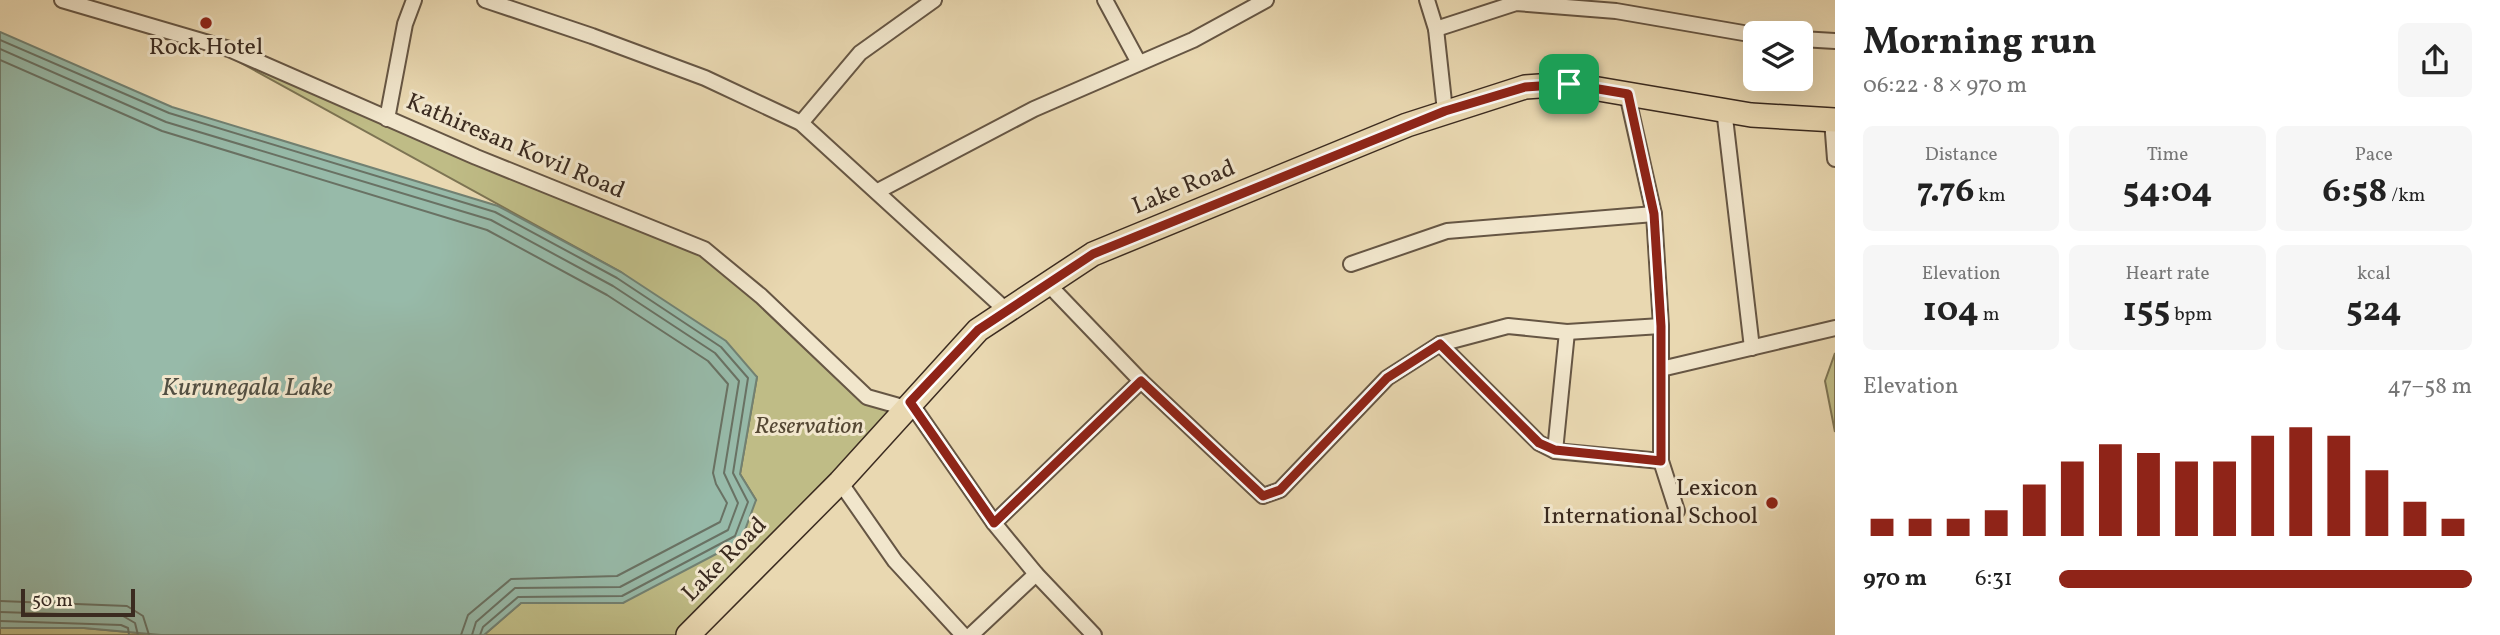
<!DOCTYPE html>
<html lang="en">
<head>
<meta charset="utf-8">
<style>
	body { margin:0; font-family:Vollkorn,serif; background:#f6f6f6; color:#222; height:100vh; display:flex; flex-direction:column; font-size:26px; white-space:nowrap }
	* { box-sizing:border-box; margin:0 }
	p { font-size:23px; color:#767676 }
	.icon { flex:none; width:38px; height:38px; fill:none; stroke:currentColor; stroke-width:2; stroke-linecap:round; stroke-linejoin:round }
	.map { position:relative; flex:1; overflow:hidden }
	.side { display:flex; flex-direction:column; background:#fff; width:665px }
	.side>* { flex:none }
	.tools { position:absolute; left:1743px; top:21px; display:grid; gap:14px }
	.tools a { display:grid; place-items:center; width:70px; height:70px; border-radius:10px; background:#fff; box-shadow:0 7px 28px #0002; font-size:35px }
	.scale { position:absolute; left:21px; bottom:18px; width:114px; box-sizing:border-box; padding-left:7px; border:4px solid #3b2b20; border-top:0; font-size:19px; line-height:24px; white-space:nowrap; color:#3b2b20; -webkit-text-stroke:5px #f1e6cc; paint-order:stroke }
	.pin { position:absolute; display:grid; place-items:center; width:60px; height:60px; color:#fff; margin:-30px; border-radius:14px; box-shadow:0 4px 10px #0006 }
	.round { display:grid; place-items:center; flex:none; width:74px; height:74px; border-radius:10px; background:#f6f6f6 }
	.head { display:flex; align-items:center; justify-content:space-between; height:119px; padding:0 28px }
	h1 { font-size:38px; font-weight:700; line-height:52px }
	.stats { display:grid; grid-template-columns:repeat(3,1fr); gap:10px; height:119px; padding:7px 28px }
	.stats div { display:grid; align-content:center; border-radius:10px; background:#f6f6f6; text-align:center }
	.stats b { font-size:35px; font-weight:700 }
	.stats small { font-size:19px; font-weight:400 }
	.stats p { font-size:19px }
	.chart { height:196px; padding:14px 28px }
	.chart p { display:flex; justify-content:space-between }
	.chart svg { width:100%; height:126px; margin-top:7px; stroke:#8f2418; stroke-width:6 }
	ul { padding:0 28px; list-style:none; font-size:23px }
	li { display:grid; grid-template-columns:112px 84px 1fr; align-items:center; height:52px }
	li i { height:18px; border-radius:9px; background:#8f2418 }
	main { display:flex; flex:1; min-height:0 }
	.map>svg:first-child { display:block }
	.green { fill:#bfbc86; stroke:#7d7453; stroke-width:2 }
	.water { fill:#97baa9; stroke:#728172; stroke-width:2 }
	.lines { fill:none; stroke-linecap:round; stroke-linejoin:round }
	.shore { stroke:#697264; stroke-width:2 }
	.minor-casing { stroke:#665644; stroke-width:18 }
	.primary-casing { stroke:#3b2b20; stroke-width:26 }
	.minor { stroke:#f1e6cc; stroke-width:14 }
	.primary { stroke:#e9d8b1; stroke-width:23 }
	.route-casing { stroke:#fff; stroke-width:14 }
	.route { stroke:#8f2418; stroke-width:9 }
	.poi-dot { fill:#8f2418; stroke:#f1e6cc; stroke-width:2.5 }
	.labels { text-anchor:middle; dominant-baseline:central; stroke-width:6; stroke-linejoin:round; paint-order:stroke }
	.poi-label { font-size:24px; fill:#3b2b20; stroke:#f1e6cc }
	.street-label { font-size:24px; fill:#3b2b20; stroke:#f1e6cc }
	.park-label { font-size:24px; font-style:italic; fill:#554834; stroke:#f1e6cc }
	.water-label { font-size:26px; font-style:italic; fill:#524f42; stroke:#f1e6cc }
</style>
</head>
<body>
<main>
<div class="map">
<svg width="1835" height="635" viewBox="0 0 1835 635">
	<rect width="100%" height="100%" fill="#e9d8b1"/>
	<filter id="stains"><feTurbulence type="fractalNoise" baseFrequency=".00286" numOctaves="4"/><feColorMatrix values="0 0 0 0 .2 0 0 0 0 .09 0 0 0 0 .02 0 0 0 .5 -.17"/></filter>
	<radialGradient id="worn" r=".72"><stop offset=".6" stop-color="#630" stop-opacity="0"/><stop offset="1" stop-color="#630" stop-opacity=".3"/></radialGradient>
	<!-- green -->
	<g class="green">
		<path d="M194,37L704,249L867,397L906,408L688,635H484L521,603H623L756,500L740,474L757,377L621,272Z"/>
		<path d="M1835,353V432L1825,381Z"/>
		<path d="M0,628H84L161,635H0Z"/>
	</g>
	<!-- water -->
	<path class="water" d="M0,32L172,107L498,206L621,272L726,341L757,377L740,474L756,500L741,541L623,603H521L484,635H161L84,628H0Z"/>
	<g class="lines">
		<!-- shore -->
		<g class="shore">
			<path d="M0,40L169,113L495,212L617,278L721,347L748,378L733,473L748,502L735,536L622,596L518,597L483,627L480,635"/>
			<path d="M0,49L166,122L491,220L613,286L715,353L739,381L724,473L738,503L728,530L620,587L515,588L476,622L472,635"/>
			<path d="M0,60L162,131L487,230L607,295L708,361L728,384L713,473L716,484L727,503L720,522L617,576L511,579L468,615L461,635"/>
			<path d="M0,601L127,606L143,616L149,635"/>
			<path d="M0,612L123,616L135,623L138,635"/>
			<path d="M0,621L121,625L128,628L129,635"/>
		</g>
		<!-- minor casing -->
		<g class="minor-casing">
			<g id="minor">
				<path d="M62,0L229,49L476,157L704,249L761,296L867,397L906,408"/>
				<path d="M485,0L592,36L705,78L801,123L1008,312"/>
				<path d="M1105,0L1139,63"/>
				<path d="M1427,0L1436,29L1445,111"/>
				<path d="M1436,29L1516,3L1616,11L1755,35"/>
				<path d="M1801,39L1835,41"/>
				<path d="M1627,94L1654,214L1661,326V461L1677,511"/>
				<path d="M1724,109L1752,348"/>
				<path d="M387,119L405,24L414,0"/>
				<path d="M1832,120L1835,159"/>
				<path d="M801,123L860,53L934,0"/>
				<path d="M878,191L1034,109L1193,40L1266,0"/>
				<path d="M1351,264L1447,231L1654,214"/>
				<path d="M1047,283L1141,381L1263,496L1280,490L1387,378L1440,344L1508,326L1567,332L1661,326"/>
				<path d="M1440,344L1539,443L1555,451L1661,461"/>
				<path d="M1661,369L1835,328"/>
				<path d="M910,402L994,523L1036,574L1094,635"/>
				<path d="M1555,451L1567,332"/>
				<path d="M840,482L895,561L963,635"/>
				<path d="M994,523L1141,381"/>
				<path d="M971,635L1036,574"/>
			</g>
		</g>
		<!-- primary casing -->
		<g class="primary-casing">
			<path id="primary" d="M688,635L840,482L978,330L1093,254L1407,125L1525,87L1569,84L1751,115L1835,120"/>
		</g>
		<!-- minor -->
		<use href="#minor" class="minor"/>
		<!-- primary -->
		<use href="#primary" class="primary"/>
	</g>
	<g class="lines">
		<!-- route casing -->
		<g class="route-casing">
			<path id="route" d="M1569,84L1628,94L1654,214L1661,326V461L1555,450L1539,443L1440,344L1387,378L1280,490L1263,496L1141,381L994,523L910,402L978,330L1093,254L1445,111L1525,87Z"/>
		</g>
		<!-- route -->
		<use href="#route" class="route"/>
	</g>
	<!-- markers -->
	<g class="poi-dot">
		<circle cx="206" cy="23" r="7"/>
		<circle cx="1772" cy="503" r="7"/>
	</g>
	<g class="labels">
		<!-- poi labels -->
		<g class="poi-label">
			<text x="206" y="48">Rock Hotel</text>
			<text x="1758" y="489" text-anchor="end">Lexicon<tspan x="1758" dy="28">International School</tspan></text>
		</g>
		<!-- street labels -->
		<g class="street-label">
			<text transform="translate(515 147) rotate(23)">Kathiresan Kovil Road</text>
			<text transform="translate(1184 188) rotate(-22)">Lake Road</text>
			<text transform="translate(725 560) rotate(-45)">Lake Road</text>
		</g>
		<!-- park labels -->
		<g class="park-label">
			<text x="809" y="427">Reservation</text>
		</g>
		<!-- water labels -->
		<g class="water-label">
			<text x="247" y="388">Kurunegala Lake</text>
		</g>
	</g>
	<rect width="100%" height="100%" filter="url(#stains)"/>
	<rect width="100%" height="100%" fill="url(#worn)"/>
</svg>
<div class="tools">
<a><svg class="icon" aria-label="layers" viewBox="0 0 24 24"><path d="M12 4l9 5-9 5-9-5zM3 14l9 5 9-5"/></svg></a>
</div>
<div class="scale">50 m</div>
<div class="pin" style="left:1569px;top:84px;background:#1e9e55"><svg class="icon" aria-label="arrive" viewBox="0 0 24 24"><path d="M6 21V4h12l-3 4 3 4H6"/></svg></div>
</div>
<section class="side">
<div class="head"><div><h1>Morning run</h1><p>06:22 · 8 × 970 m</p></div><a class="round"><svg class="icon" aria-label="share" viewBox="0 0 24 24"><path d="M12 15V3M7 8l5-5 5 5M5 13v7h14v-7"/></svg></a></div>
<div class="stats">
<div><p>Distance</p><b>7.76<small> km</small></b></div>
<div><p>Time</p><b>54:04</b></div>
<div><p>Pace</p><b>6:58<small> /km</small></b></div>
</div>
<div class="stats">
<div><p>Elevation</p><b>104<small> m</small></b></div>
<div><p>Heart rate</p><b>155<small> bpm</small></b></div>
<div><p>kcal</p><b>524</b></div>
</div>
<div class="chart"><p><span>Elevation</span>47–58 m</p>
<svg viewBox="0 0 160 44" preserveAspectRatio="none"><path d="M5 44V38M15 44V38M25 44V38M35 44V35M45 44V26M55 44V18M65 44V12M75 44V15M85 44V18M95 44V18M105 44V9M115 44V6M125 44V9M135 44V21M145 44V32M155 44V38"/></svg>
</div>
<ul>
<li><b>970 m</b>6:31<i style="width:100%"></i></li>
</ul>
</section>
</main>
</body>
</html>
